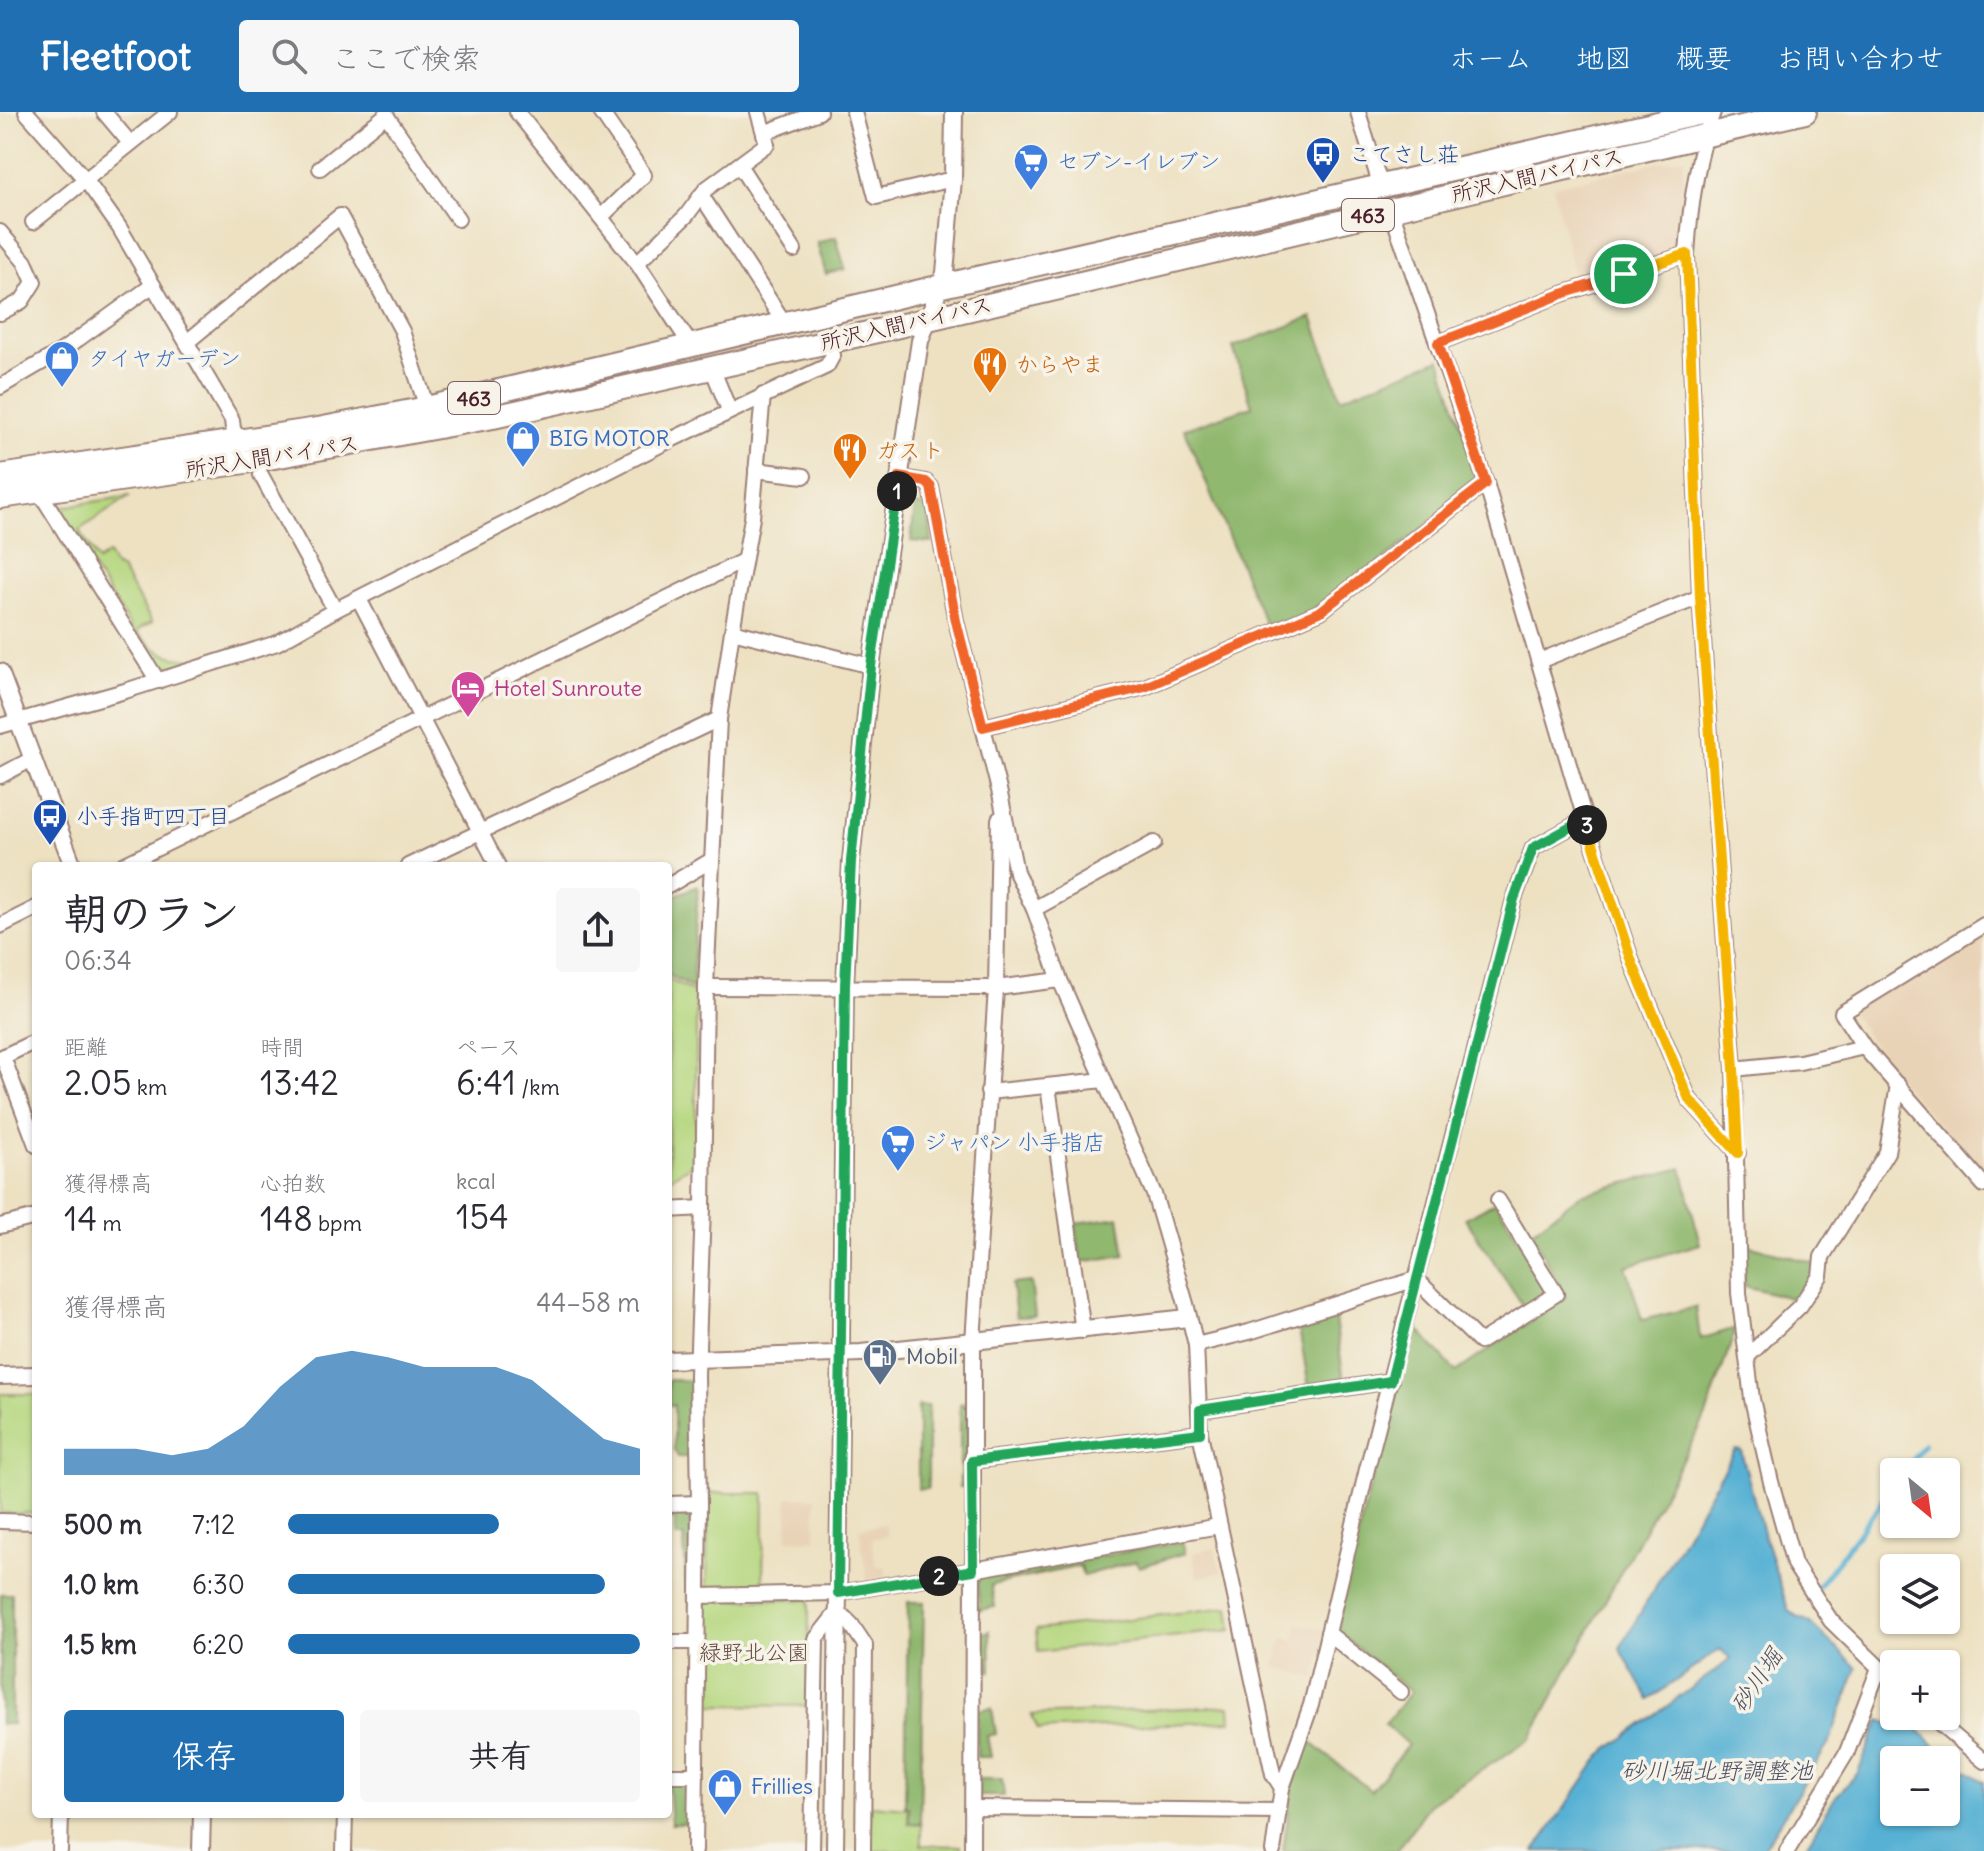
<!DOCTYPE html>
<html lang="ja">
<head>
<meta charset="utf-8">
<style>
	body { margin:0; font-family:Delius,"Klee One",sans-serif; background:#f7f7f7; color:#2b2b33; height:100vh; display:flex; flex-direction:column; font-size:30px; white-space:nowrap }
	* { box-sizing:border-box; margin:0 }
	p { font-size:26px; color:#7c7c81 }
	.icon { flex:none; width:44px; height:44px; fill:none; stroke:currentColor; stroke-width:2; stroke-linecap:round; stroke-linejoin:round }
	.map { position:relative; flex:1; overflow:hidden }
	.drawer { position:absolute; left:32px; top:750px; width:640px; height:956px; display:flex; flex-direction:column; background:#fff; border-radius:8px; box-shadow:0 2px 6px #0004 }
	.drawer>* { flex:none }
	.needle { width:52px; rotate:151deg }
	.controls { position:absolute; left:1880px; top:1346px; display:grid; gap:16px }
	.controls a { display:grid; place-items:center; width:80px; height:80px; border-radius:8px; background:#fff; box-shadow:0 2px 6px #0004; font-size:40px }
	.pin { position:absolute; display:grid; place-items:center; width:68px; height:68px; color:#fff; margin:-34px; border:4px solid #fff; border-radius:50%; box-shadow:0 2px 8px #0007 }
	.km { position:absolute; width:40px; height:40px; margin:-20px; border-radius:50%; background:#222; color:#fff; font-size:22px; line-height:40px; text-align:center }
	.round { display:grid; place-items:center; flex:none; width:84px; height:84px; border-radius:8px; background:#f7f7f7 }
	.head { display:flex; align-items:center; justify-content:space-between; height:136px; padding:0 32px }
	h1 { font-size:44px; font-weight:600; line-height:60px }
	.figures { display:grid; grid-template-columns:repeat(3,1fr); gap:12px; height:136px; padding:8px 32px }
	.figures div { display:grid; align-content:center }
	.figures b { font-size:34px; font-weight:600 }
	.figures small { font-size:22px; font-weight:400 }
	.figures p { font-size:22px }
	.chart { height:224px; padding:16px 32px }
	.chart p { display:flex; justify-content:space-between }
	.chart svg { width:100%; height:144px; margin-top:8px; fill:#1f6fb2; opacity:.7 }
	.cta { display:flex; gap:16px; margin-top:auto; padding:16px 32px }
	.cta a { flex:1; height:92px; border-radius:8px; background:#1f6fb2; color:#fff; font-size:32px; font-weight:600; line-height:92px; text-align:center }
	.cta a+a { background:#f7f7f7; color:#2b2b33 }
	ul { padding:0 32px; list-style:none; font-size:26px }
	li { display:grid; grid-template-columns:128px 96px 1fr; align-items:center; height:60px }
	li i { height:20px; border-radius:10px; background:#1f6fb2 }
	header { display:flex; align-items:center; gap:48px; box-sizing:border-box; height:112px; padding:0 40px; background:#1f6fb2; color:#fff }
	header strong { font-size:38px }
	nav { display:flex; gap:44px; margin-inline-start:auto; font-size:28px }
	.search { width:560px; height:72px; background:#f7f7f7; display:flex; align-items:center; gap:20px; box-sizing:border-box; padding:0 28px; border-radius:8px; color:#7c7c81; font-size:30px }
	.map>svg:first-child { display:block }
	.built { fill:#e9d3b7 }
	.green { fill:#b5d77f; stroke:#807b55; stroke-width:2 }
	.forest { fill:#90b86e; stroke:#6d6c4c; stroke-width:2 }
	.water { fill:#56b1d4; stroke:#506880; stroke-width:2; fill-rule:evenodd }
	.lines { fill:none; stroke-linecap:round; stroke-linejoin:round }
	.stream { stroke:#56b1d4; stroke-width:5 }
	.minor-casing { stroke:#9c8076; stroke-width:18 }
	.tertiary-casing { stroke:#9c8076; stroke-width:20 }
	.trunk-casing { stroke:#9c8076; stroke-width:26 }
	.minor { stroke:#fff; stroke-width:14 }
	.tertiary { stroke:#fff; stroke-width:16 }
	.trunk { stroke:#fff; stroke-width:22 }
	.split-1-casing { stroke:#fff; stroke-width:16 }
	.split-2-casing { stroke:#fff; stroke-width:16 }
	.split-3-casing { stroke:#fff; stroke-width:16 }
	.split-4-casing { stroke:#fff; stroke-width:16 }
	.split-1 { stroke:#f0652b; stroke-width:10 }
	.split-2 { stroke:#22a559; stroke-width:10 }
	.split-3 { stroke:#22a559; stroke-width:10 }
	.split-4 { stroke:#f5b400; stroke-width:10 }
	.labels { text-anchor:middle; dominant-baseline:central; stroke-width:7; stroke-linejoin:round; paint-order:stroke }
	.shield { fill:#f7f3e8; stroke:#7e5f64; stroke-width:2 }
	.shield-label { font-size:20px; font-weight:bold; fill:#4a1f2b }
	.transit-label { font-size:22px; fill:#164399; stroke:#f7f3e8; text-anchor:start }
	.shop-label { font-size:22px; fill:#366cbe; stroke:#f7f3e8; text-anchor:start }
	.street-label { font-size:22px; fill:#4a1f2b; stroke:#f7f3e8 }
	.food-label { font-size:22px; fill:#c56008; stroke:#f7f3e8; text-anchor:start }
	.hotel-label { font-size:22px; fill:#b23c85; stroke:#f7f3e8; text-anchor:start }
	.service-label { font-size:22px; fill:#4e5e75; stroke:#f7f3e8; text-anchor:start }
	.park-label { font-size:22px; fill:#654d40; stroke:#f7f3e8 }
	.water-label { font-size:24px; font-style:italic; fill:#4e5266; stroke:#f7f3e8 }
</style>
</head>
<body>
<header>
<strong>Fleetfoot</strong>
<div class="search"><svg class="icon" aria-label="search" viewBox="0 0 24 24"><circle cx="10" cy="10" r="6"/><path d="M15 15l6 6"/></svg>ここで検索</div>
<nav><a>ホーム</a><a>地図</a><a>概要</a><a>お問い合わせ</a></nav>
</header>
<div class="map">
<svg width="1984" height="1739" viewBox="0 0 1984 1739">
	<rect width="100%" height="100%" fill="#f7f3e8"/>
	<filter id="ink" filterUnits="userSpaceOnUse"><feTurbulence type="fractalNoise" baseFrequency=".0125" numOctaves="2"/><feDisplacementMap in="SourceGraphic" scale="16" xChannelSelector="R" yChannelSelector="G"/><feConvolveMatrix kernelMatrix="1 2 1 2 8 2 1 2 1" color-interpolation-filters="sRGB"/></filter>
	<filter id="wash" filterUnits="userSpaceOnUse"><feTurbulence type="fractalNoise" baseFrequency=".006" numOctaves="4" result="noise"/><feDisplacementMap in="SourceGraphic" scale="32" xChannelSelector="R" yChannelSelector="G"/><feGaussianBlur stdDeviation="1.8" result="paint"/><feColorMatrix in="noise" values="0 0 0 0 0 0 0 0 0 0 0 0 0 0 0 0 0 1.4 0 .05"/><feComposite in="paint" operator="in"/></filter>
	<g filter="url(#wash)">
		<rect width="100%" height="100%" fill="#ede1c2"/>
		<!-- built -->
		<g class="built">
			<path d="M1684,45L1679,139L1576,171L1553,74Z"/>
			<path d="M1984,818V1064L1897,966L1850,899Z"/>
			<path d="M788,1385L816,1386L815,1428L787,1427Z"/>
			<path d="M885,1412L887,1424L872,1427L876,1455L885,1454L886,1465L867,1468L859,1416Z"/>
			<path d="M1215,1436L1221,1460L1197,1466L1192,1441Z"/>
			<path d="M1298,1512L1327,1519L1315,1566L1275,1555L1283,1526L1294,1528Z"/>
		</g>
		<!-- green -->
		<g class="green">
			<path d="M130,384L79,418L98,449L108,442L115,455L121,457L152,510L139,517L138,522C160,543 168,546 198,548L170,555L148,543L55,396Z"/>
			<path d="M668,867L696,881V1050L668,1067Z"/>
			<rect x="0" y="1282" width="36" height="119"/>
			<path d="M708,1381H764L763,1476H707Z"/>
			<path d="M701,1487L809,1488L808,1594L700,1593Z"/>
			<path d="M1229,1495L1232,1518L1038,1540L1036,1518Z"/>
			<path d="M1230,1594L1231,1609L1038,1618L1032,1603Z"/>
			<path d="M870,1693L908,1696V1711L921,1712V1733L961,1734V1739H870Z"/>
		</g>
		<!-- forest -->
		<g class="forest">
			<path d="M836,125L845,157L826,162L817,131Z"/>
			<path d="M1312,205L1341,286L1440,247L1480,369L1321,499L1269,522L1184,317L1252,294L1233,235Z"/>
			<path d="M915,393L928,395L932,431L911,429Z"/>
			<path d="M698,774L693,861L695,877L668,863V786Z"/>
			<path d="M1682,1056L1700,1132L1626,1154L1642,1208L1696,1195L1700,1227L1736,1216L1706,1304L1530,1627L1429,1692L1397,1739H1283L1292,1675L1309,1629L1371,1679L1408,1633L1385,1612L1411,1580L1334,1517L1412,1211L1456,1260L1566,1185L1531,1120L1580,1083Z"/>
			<path d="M1496,1090L1551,1179L1524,1195L1465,1106Z"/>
			<path d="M1119,1105L1125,1143L1081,1150L1075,1111Z"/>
			<path d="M1741,1131L1817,1152L1816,1162L1798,1188L1745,1174Z"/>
			<path d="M1031,1170L1035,1204L1016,1205L1012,1172Z"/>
			<path d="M1334,1201L1344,1269L1309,1275L1298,1211Z"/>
			<path d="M668,1268L692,1269L691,1345H678L674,1338V1293H668Z"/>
			<path d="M968,1291L967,1375H960V1292Z"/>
			<rect x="918" y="1294" width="10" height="83"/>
			<path d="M685,1402L691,1408L693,1471H686L684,1425H676L675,1408H668V1403Z"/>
			<path d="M1183,1430L1185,1441L1139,1455L1136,1449L1083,1464L1080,1454L991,1473L995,1495L979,1498L978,1465Z"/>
			<path d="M1,1482H12V1612H0Z"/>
			<path d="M908,1490H924L920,1711H909V1695H905Z"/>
			<path d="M990,1519L991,1559L979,1562L978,1523Z"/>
			<path d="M992,1596L996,1622L987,1624L991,1645H977V1598Z"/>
			<path d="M978,1667H1002L1004,1684H978Z"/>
			<path d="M668,1671H692V1712H671Z"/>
		</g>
		<!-- water -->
		<g class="water">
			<path d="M1735,1338L1741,1339L1762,1417L1789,1500L1809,1510L1857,1556L1829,1631L1762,1739H1535L1601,1643L1731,1547L1720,1537L1649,1588L1620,1536Z"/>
			<path d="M1896,1604H1906L1941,1641L1984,1670V1739H1803L1836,1684L1858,1661L1880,1608L1891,1612ZM1894,1648H1946V1700H1894Z"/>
		</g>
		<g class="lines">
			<!-- stream -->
			<g class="stream">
				<path d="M1904,1360L1923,1333"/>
				<path d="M1817,1476L1894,1374"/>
			</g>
		</g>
	</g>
	<g filter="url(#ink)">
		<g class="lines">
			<!-- minor casing -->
			<g class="minor-casing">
				<g id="minor">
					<path d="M26,0L85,67L119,115L232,308L233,317L240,329"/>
					<path d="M104,0L130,31"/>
					<path d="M517,0L637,151L692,235"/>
					<path d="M601,0L644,63L601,105"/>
					<path d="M854,0L876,85L953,67"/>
					<path d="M1358,0L1381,75"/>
					<path d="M1713,0C1697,45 1690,95 1687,142L1700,485L1734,957L1739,1181L1752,1287L1771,1370L1794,1452L1831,1509L1894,1570"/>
					<path d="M764,21L819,0"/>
					<path d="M739,53L794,138"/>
					<path d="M320,56L386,3L458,107"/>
					<path d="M701,83L785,212"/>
					<path d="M1391,98L1486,371L1585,707L1632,850L1689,987L1738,1041"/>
					<path d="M33,110L170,0"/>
					<path d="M0,120L25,150L34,170L22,189L0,201"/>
					<path d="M637,151L686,104L706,77L767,32L758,0"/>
					<path d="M187,230L340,104L402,219L427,296"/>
					<path d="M1438,231L1562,182L1687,142"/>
					<path d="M712,256L729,298"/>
					<path d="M0,275L63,238L153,173"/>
					<path d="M763,283L752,406L732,519L871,554"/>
					<path d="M756,358L804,364"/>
					<path d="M261,363L335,498"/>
					<path d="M899,365L926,370L931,375L956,509L1000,682L1016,760L1034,797L1060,868L1154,1082L1186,1192L1196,1233L1200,1321L1273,1662L1282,1676L1273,1739"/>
					<path d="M39,379L158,569"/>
					<path d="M359,487L498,754"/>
					<path d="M1539,549L1700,485"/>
					<path d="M0,614L125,579L277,531L335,498L660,333L827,254L833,243"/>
					<path d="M983,615L1145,575L1321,499L1486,371"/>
					<path d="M0,664L32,647"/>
					<path d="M999,707L996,876L973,1230V1458L1219,1414"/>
					<path d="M121,754L743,449"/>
					<path d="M408,754L719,607"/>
					<path d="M668,774L710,749"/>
					<path d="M1034,797L1154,731"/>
					<path d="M1984,813L1842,901L1864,935L1984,1073"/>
					<path d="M0,814L36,796"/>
					<path d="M706,875L996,876L1060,868"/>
					<path d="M3,945L36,1033"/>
					<path d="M0,946L36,929"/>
					<path d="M1734,957L1800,950L1864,935"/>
					<path d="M1048,974L1083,1219"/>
					<path d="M988,980L1104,968"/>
					<path d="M668,1098L703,1096"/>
					<path d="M0,1114L36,1105"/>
					<path d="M1196,1233L1249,1220L1416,1167L1480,1230L1556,1182L1498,1088"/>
					<path d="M1747,1245L1800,1194L1820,1164L1822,1145L1887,1040L1898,973"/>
					<path d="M1200,1298L1391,1269"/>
					<path d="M972,1349L1200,1321"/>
					<path d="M668,1392L699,1391"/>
					<path d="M0,1409L36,1410"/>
					<path d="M698,1484L838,1481L973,1458L972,1739"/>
					<path d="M1328,1521L1401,1580"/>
					<path d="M668,1530H697"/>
					<path d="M1931,1604L1984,1649"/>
					<path d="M668,1663H696"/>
					<path d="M1282,1676L1311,1593L1367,1357L1514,787L1533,736L1585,707"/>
					<path d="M972,1696L1278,1699"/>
					<path d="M60,1739L61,1702"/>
					<path d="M344,1739L345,1702"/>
					<path d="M695,1739L699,1391L697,1263L703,1096L706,875L719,607L732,519"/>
					<path d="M812,1739L816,1527L838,1499L851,1512L865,1533L863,1739"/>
					<path d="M1787,1739L1847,1640L1879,1556"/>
				</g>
			</g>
			<!-- tertiary casing -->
			<g class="tertiary-casing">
				<g id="tertiary">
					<path d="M0,560L73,754"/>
					<path d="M668,1248L861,1241L1188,1206"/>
					<path d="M0,1264L36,1263"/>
					<path d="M201,1739L202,1702"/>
					<path d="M835,1739L845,873L851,749L871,554L920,229L945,161L953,67L954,0"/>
				</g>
			</g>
			<!-- trunk casing -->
			<g class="trunk-casing">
				<g id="trunk">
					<path d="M0,364L318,317L427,296L942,174L1706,0"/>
					<path d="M0,385L252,349L493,305L886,217L1805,0"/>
				</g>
			</g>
			<!-- minor -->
			<use href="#minor" class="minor"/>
			<!-- tertiary -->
			<use href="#tertiary" class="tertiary"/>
			<!-- trunk -->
			<use href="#trunk" class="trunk"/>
		</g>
	</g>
	<g class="lines" filter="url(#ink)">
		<!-- split-1 casing -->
		<g class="split-1-casing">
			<path id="split-1" d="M897,379L899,365L926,370L931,375L956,509L983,615L1145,575L1321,499L1486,371L1438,231L1562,182L1624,162"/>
		</g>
		<!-- split-2 casing -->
		<g class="split-2-casing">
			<path id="split-2" d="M897,379L871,554L851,749L845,873L838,1481L939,1464"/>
		</g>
		<!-- split-3 casing -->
		<g class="split-3-casing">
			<path id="split-3" d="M939,1464L973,1458L972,1349L1200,1321V1298L1391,1269L1514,787L1533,736L1585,707L1587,713"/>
		</g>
		<!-- split-4 casing -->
		<g class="split-4-casing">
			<path id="split-4" d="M1587,713L1632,850L1689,987L1738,1041L1734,957L1700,485L1687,142L1624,162"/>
		</g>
		<!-- split-1 -->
		<use href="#split-1" class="split-1"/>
		<!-- split-2 -->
		<use href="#split-2" class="split-2"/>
		<!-- split-3 -->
		<use href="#split-3" class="split-3"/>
		<!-- split-4 -->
		<use href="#split-4" class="split-4"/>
	</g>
	<!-- icons -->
	<defs>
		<g id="bus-pin" transform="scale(1.8)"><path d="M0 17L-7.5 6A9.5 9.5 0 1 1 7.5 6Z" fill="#1a4fb4" stroke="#f7f3e8"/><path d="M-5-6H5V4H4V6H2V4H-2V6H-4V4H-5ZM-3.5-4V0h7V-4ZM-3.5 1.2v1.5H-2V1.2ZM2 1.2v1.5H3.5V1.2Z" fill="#fff"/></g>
		<g id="supermarket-pin" transform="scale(1.8)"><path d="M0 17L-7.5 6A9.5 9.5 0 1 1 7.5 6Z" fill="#3f7fe0" stroke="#f7f3e8"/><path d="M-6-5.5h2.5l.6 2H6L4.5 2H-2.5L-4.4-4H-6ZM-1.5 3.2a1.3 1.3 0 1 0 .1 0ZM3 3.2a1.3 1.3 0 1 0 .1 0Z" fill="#fff"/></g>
		<g id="shop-pin" transform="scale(1.8)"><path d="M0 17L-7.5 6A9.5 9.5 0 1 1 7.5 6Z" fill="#3f7fe0" stroke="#f7f3e8"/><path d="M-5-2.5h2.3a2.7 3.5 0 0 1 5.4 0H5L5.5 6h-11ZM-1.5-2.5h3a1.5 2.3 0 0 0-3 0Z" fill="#fff"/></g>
		<g id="restaurant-pin" transform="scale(1.8)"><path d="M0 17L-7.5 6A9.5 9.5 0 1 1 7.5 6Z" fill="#e8710a" stroke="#f7f3e8"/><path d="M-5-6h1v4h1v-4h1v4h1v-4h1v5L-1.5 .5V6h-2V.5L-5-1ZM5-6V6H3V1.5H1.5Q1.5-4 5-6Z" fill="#fff"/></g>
		<g id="hotel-pin" transform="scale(1.8)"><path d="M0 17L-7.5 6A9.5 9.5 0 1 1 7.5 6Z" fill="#d1479c" stroke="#f7f3e8"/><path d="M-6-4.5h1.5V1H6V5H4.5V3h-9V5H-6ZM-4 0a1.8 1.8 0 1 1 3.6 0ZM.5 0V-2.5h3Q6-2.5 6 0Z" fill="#fff"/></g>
		<g id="fuel-pin" transform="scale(1.8)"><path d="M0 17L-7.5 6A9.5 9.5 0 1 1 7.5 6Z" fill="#5c6f8a" stroke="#f7f3e8"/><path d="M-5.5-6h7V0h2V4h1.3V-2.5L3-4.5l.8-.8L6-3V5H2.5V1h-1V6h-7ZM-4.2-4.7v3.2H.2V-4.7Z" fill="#fff"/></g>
	</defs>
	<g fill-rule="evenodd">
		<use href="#bus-pin" x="1323" y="42"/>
		<use href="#supermarket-pin" x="1031" y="49"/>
		<use href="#shop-pin" x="62" y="246"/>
		<use href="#restaurant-pin" x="990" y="252"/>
		<use href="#shop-pin" x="523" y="326"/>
		<use href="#restaurant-pin" x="850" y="338"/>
		<use href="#hotel-pin" x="468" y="576"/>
		<use href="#bus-pin" x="50" y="704"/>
		<use href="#supermarket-pin" x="898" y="1030"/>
		<use href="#fuel-pin" x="880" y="1244"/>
		<use href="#shop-pin" x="725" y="1674"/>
	</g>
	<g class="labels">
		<!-- shield labels -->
		<g class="shield">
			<rect x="1342" y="87" width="52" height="32" rx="6"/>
			<rect x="448" y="270" width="52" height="32" rx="6"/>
		</g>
		<g class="shield-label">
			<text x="1368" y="103">463</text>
			<text x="474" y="286">463</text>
		</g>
		<!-- transit labels -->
		<g class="transit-label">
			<text x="1349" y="42">こてさし荘</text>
			<text x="76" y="704">小手指町四丁目</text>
		</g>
		<!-- shop labels -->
		<g class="shop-label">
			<text x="1057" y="49">セブン-イレブン</text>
			<text x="88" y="246">タイヤガーデン</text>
			<text x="549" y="326">BIG MOTOR</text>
			<text x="924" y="1030">ジャパン 小手指店</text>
			<text x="751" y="1674">Frillies</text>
		</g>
		<!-- street labels -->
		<g class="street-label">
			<text transform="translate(1537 63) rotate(-13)">所沢入間バイパス</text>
			<text transform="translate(906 211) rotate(-13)">所沢入間バイパス</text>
			<text transform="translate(272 344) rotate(-9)">所沢入間バイパス</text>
		</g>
		<!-- food labels -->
		<g class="food-label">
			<text x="1016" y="252">からやま</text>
			<text x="876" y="338">ガスト</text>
		</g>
		<!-- hotel labels -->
		<g class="hotel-label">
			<text x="494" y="576">Hotel Sunroute</text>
		</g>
		<!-- service labels -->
		<g class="service-label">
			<text x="906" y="1244">Mobil</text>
		</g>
		<!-- park labels -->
		<g class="park-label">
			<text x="754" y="1540">緑野北公園</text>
		</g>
		<!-- water labels -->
		<g class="water-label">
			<text transform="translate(1756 1568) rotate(-56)">砂川堀</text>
			<text x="1717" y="1658">砂川堀北野調整池</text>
		</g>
	</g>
</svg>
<div class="controls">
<a><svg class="needle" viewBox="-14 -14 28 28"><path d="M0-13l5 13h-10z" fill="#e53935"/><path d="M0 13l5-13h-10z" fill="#7c7c81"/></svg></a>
<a><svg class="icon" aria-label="layers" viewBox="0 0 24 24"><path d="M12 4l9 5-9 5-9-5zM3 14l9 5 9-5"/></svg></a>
<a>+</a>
<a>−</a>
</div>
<div class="pin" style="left:1624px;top:162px;background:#1e9e55"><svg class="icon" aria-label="arrive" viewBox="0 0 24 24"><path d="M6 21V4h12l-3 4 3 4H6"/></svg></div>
<b class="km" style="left:897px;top:379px">1</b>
<b class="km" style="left:939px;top:1464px">2</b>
<b class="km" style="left:1587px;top:713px">3</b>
<section class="drawer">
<div class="head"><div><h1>朝のラン</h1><p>06:34</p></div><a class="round"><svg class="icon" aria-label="share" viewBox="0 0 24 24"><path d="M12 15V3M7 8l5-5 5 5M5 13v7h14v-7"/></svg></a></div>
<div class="figures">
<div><p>距離</p><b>2.05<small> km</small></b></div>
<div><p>時間</p><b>13:42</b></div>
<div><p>ペース</p><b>6:41<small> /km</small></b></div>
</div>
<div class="figures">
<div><p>獲得標高</p><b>14<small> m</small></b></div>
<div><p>心拍数</p><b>148<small> bpm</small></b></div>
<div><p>kcal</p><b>154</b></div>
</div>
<div class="chart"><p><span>獲得標高</span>44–58 m</p>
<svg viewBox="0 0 160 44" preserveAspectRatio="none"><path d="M0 44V36L10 36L20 36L30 38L40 36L50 29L60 17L70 8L80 6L90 8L100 11L110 11L120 11L130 15L140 24L150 33L160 36V44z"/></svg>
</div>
<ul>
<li><b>500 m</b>7:12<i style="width:60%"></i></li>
<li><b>1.0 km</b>6:30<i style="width:90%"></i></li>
<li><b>1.5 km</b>6:20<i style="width:100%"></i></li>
</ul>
<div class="cta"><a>保存</a><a>共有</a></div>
</section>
</div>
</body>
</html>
